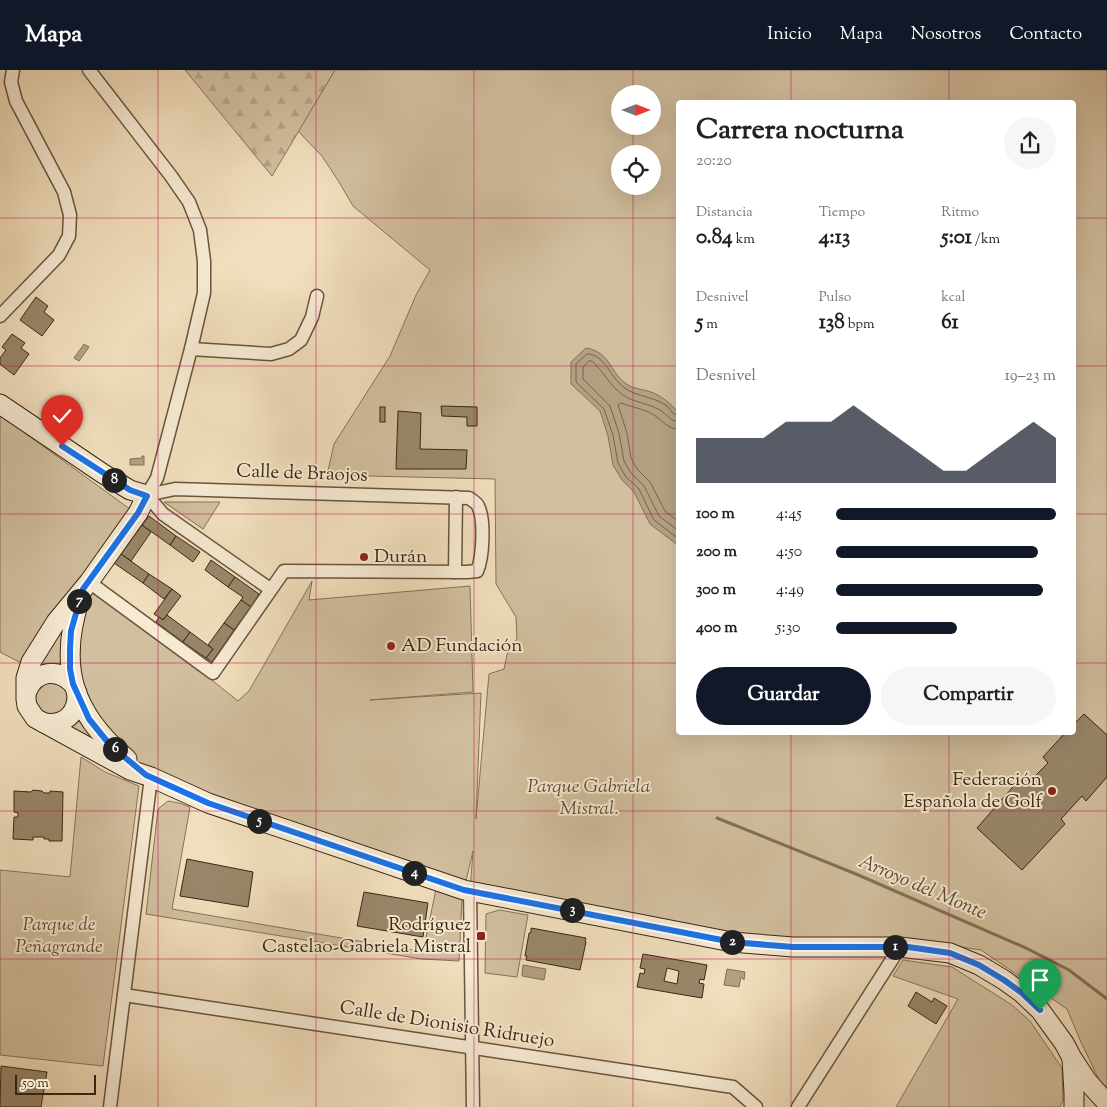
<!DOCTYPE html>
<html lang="es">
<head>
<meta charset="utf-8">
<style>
	body { margin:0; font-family:"Sorts Mill Goudy",serif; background:#f6f6f6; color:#222; height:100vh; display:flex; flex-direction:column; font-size:19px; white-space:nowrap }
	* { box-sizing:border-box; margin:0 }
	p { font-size:16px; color:#767676 }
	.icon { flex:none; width:28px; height:28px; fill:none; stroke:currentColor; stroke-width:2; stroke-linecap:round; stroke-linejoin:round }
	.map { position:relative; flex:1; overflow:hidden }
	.panel { position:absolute; left:676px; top:30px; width:400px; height:635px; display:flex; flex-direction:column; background:#fff; border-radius:5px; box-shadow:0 5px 20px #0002 }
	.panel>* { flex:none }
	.needle { width:32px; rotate:90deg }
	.buttons { position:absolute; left:611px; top:15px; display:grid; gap:10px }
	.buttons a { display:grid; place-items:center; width:50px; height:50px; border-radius:50%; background:#fff; box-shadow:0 5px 20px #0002; font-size:25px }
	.scale { position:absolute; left:15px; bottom:12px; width:81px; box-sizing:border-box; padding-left:5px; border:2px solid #3a2712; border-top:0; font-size:14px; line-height:18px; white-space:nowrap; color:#3a2712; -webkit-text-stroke:4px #f6ead3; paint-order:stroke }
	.pin { position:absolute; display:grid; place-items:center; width:42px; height:42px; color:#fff; margin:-51px -21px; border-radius:50% 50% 50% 0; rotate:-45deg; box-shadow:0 0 5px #0007 }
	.pin .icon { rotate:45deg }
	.km { position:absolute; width:25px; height:25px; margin:-12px; border-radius:50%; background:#222; color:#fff; font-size:14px; line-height:25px; text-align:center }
	.round { display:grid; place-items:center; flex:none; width:52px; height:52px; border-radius:26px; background:#f6f6f6 }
	.overview { display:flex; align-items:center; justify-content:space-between; height:85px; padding:0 20px }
	h1 { font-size:28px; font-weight:800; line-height:38px }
	.figures { display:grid; grid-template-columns:repeat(3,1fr); gap:8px; height:85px; padding:5px 20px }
	.figures div { display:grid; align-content:center }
	.figures b { font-size:21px; font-weight:800 }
	.figures small { font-size:14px; font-weight:400 }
	.figures p { font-size:14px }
	.chart { height:140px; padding:10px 20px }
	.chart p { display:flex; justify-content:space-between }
	.chart svg { width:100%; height:90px; margin-top:5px; fill:#111827; opacity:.7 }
	.button { display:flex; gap:10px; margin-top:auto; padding:10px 20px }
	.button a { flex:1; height:58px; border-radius:30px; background:#111827; color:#fff; font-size:20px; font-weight:800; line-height:58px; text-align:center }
	.button a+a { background:#f6f6f6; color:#222 }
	ul { padding:0 20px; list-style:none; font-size:16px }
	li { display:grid; grid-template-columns:80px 60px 1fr; align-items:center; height:38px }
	li i { height:12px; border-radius:6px; background:#111827 }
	header { display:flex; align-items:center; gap:30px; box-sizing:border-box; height:70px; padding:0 25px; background:#111827; color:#fff }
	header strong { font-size:24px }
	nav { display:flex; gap:28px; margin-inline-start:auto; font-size:18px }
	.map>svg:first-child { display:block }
	.green { fill:#d2bf9f; stroke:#867358; fill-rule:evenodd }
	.forest { fill:url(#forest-firs); stroke:#867358 }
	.water { fill:#b3a082; stroke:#837055 }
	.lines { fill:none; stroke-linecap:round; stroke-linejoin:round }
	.shore { stroke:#76644a; stroke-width:1 }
	.stream { stroke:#837055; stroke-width:3 }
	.building { fill:#99866a; stroke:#3a2712; fill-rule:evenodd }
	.street-casing { stroke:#68553c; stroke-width:15 }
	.secondary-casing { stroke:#3a2712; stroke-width:21 }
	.street { stroke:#f6ead3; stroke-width:12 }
	.secondary { stroke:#f6ead3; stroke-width:19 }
	.route-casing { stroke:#fff; stroke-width:10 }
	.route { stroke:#1a73e8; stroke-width:6 }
	.grid { fill:none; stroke:#c2185b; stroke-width:1; stroke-opacity:0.55 }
	.poi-dot { fill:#8f2418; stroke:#f6ead3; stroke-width:2 }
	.labels { text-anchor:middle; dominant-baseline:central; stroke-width:4; stroke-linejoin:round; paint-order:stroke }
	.street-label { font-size:19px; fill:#3a2712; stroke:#f6ead3 }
	.poi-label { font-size:19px; fill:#3a2712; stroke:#f6ead3; text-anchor:start }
	.park-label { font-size:19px; font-style:italic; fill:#604d35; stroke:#f6ead3 }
	.water-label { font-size:20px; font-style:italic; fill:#5e4b34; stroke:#f6ead3 }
</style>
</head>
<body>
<header>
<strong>Mapa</strong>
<nav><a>Inicio</a><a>Mapa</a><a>Nosotros</a><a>Contacto</a></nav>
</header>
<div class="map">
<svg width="1107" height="1037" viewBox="0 0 1107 1037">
	<defs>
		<pattern id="forest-firs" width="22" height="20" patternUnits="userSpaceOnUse" patternTransform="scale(1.25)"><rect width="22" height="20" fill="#d2bf9f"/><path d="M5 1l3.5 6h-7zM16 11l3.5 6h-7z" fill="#b5a488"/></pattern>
	</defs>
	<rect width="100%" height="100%" fill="#f1debc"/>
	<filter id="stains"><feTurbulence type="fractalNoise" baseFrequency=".004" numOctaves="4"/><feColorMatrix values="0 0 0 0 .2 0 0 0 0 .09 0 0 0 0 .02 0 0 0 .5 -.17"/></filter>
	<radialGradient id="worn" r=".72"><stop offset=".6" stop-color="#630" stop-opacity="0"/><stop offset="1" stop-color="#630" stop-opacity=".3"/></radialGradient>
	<!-- green -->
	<g class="green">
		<path d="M335,0H1107V1020L1103,1018L1081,972L1067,939L981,880L955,876L793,877L470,820L473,781L464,820L151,707L104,662L75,607L76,576L89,512L238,631L249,621L312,511L309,530L470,516L473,622L370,630L481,623L476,749L489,604L504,599L508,580L517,569L516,547L496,514L495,409L327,405L334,374L390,286L416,225L430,200L353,136L339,112L322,86L298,61ZM620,24H652V56H620ZM679,32H1074V662H679ZM620,84H652V116H620Z"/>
		<path d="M0,345L130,439L25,595L0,582Z"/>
		<path d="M164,432H220L203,459Z"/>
		<path d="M62,558H65L62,593L39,594Z"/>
		<path d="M59,610L71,626L64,644L40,645L32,622L35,616Z"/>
		<path d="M77,651L83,652L102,675L69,660Z"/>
		<path d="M81,687L105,702L139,716L103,996L0,985V800L70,807Z"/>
		<path d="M168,731L179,733L190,737L172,839L423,882L436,819L462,828L459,891L422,889L146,844L158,739Z"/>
		<path d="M499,840L528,845L517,907L485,903L486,844Z"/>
		<path d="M903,890L952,897L1012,935L1030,951L1062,998L1063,1030L1060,1037H896L958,929L893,906Z"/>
	</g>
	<!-- forest -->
	<path class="forest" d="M185,0H335L272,106Z"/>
	<!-- water -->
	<g class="water">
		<path d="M84,274L89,277L79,291L74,288Z"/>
		<path d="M586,278C610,282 609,300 625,313C633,319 642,319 651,322C662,326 671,334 679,343V476L650,454L634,422L622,410L613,395L608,366L600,341L571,314V292Z"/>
		<path d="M142,386H144V395H130V389L142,388Z"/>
		<path d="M523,895L546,899L544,910L522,906Z"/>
		<path d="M727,899L745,902L744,910L741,907L739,917L724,915Z"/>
	</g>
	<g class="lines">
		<!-- shore -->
		<g class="shore">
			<path d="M679,345C672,345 671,340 667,336C652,325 630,327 618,312C609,302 602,284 587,284L576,294V312L604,339L613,365L618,393L626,407L639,419L654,450L679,469"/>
			<path d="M679,352C669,351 667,344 660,340C648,333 632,332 623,325C610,316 603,301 592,291H589L583,297V309L610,336L619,363L624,391L631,403L644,416L659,446L679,461"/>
			<path d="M679,359C669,359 666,354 658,348C648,339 633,338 621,333L618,335L627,363L631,388L637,399L650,412L665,441L679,452"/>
		</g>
		<!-- stream -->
		<path class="stream" d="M717,748L856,804L1026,878L1069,900L1107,929"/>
	</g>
	<!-- building -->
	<g class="building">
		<path d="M36,227L48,236L44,242L54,250L42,266L20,250Z"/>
		<path d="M12,264L25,273L21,278L29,284L14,305L0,294V288L6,280L2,277Z"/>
		<path d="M441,336L477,337V356H467V347L442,346Z"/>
		<rect x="380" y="337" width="5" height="15"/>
		<path d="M398,341L421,343L420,379L467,380L466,399H396Z"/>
		<path d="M149,446L176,466L170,475L142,455Z"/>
		<path d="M142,455L151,462L131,491L121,484Z"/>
		<path d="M176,466L200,482L193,492L170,475Z"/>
		<path d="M121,484L149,504L143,513L114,493Z"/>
		<path d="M211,490L235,507L228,517L205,500Z"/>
		<path d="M149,504L172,519L164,529L143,513Z"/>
		<path d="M235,507L259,524L251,537L241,530L243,527L228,517Z"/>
		<path d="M172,519L181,526L163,550L154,544Z"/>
		<path d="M241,530L251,537L234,560L224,553Z"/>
		<path d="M167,545L190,562L183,572L156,552L159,547L163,550Z"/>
		<path d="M224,553L234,560L212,592L206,588L213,579L208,575Z"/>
		<path d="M190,562L213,579L206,588L183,572Z"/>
		<path d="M1084,644L1107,665V707L1086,731L1082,726L1061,749L1065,754L1022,800L977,758L1019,710L1025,716L1048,693L1043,687L1066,662H1074V654Z"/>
		<path d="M33,720L42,721L44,723H50V721L63,722L62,771H49V769H44V767H33V770L13,769L14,747H18V743L14,742V721L31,722Z"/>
		<path d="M187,789L253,802L248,837L180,826Z"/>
		<path d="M364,822L428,833L423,867L357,856Z"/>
		<path d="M531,858L586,868L585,872H586L580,900L526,890L527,886H525L529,863H531Z"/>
		<path d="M643,884L707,895L704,910L700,909L699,913L704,914L702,928L637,917L640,903L644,904L645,899L640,898ZM667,898L679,901L677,914L664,911Z"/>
		<path d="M916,922L932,932L934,928L947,936L936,954L908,936Z"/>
		<path d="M1,996L47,1002L41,1037H0Z"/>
	</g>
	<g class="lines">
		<!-- street casing -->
		<g class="street-casing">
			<g id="street">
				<path d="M89,0L171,106L189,132L200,160L204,191V223L191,279L157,408L147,425"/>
				<path d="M0,246L59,185L69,166L70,145L64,122L16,31L11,12L13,0"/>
				<path d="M191,279L271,284L289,279L301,270L312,247L317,226"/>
				<path d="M147,425L163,444L270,519"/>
				<path d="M455,502L456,427"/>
				<path d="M89,512L213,603L284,501L467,502L477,501C483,488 485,449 478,436C477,433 473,431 469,428L175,419L147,425"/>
				<path d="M470,820L473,1037"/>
				<path d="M124,925L733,1017L756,1037"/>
				<path d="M110,1037L151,707"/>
				<path d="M798,1037L900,877"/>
			</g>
		</g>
		<!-- secondary casing -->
		<g class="secondary-casing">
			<g id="secondary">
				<path d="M0,334L102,403L130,420L147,425L138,443L89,512L56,552L31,592L26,608V629L27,636L35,648L130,700L151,707L208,733L464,820L732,872L793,877H900L950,883L979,895L1004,910L1022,923L1040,940L1064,973L1072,988L1087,1011L1107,1033"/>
				<path d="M80,528C58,596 72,643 127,689"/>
				<path d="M27,621C36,600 58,598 73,614"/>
				<path d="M44,653C64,656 78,644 77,623"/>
				<path d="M1072,989L1074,1023V1037"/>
			</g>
		</g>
		<!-- street -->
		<use href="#street" class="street"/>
		<!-- secondary -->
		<use href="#secondary" class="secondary"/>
	</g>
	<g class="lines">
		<!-- route casing -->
		<g class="route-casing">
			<path id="route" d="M62,376L130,420L147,426L138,443L83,519L71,561L70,579V599L73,614L89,649L110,675L146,705L208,733L464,820L732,872L793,877H908L950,883L979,895L1004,910L1022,923L1040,940"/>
		</g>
		<!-- route -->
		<use href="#route" class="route"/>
	</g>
	<!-- grid -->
	<path class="grid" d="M158,0V1037M316,0V1037M474,0V1037M633,0V24M791,0V32M949,0V32M633,56V84M633,116V1037M0,148H679M1074,148H1107M0,296H679M1074,296H1107M0,444H679M1074,444H1107M0,593H679M1074,593H1107M791,662V1037M949,662V1037M0,741H1107M0,889H1107"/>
	<!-- markers -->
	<g class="poi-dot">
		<circle cx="364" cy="487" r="5"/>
		<circle cx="391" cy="576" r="5"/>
		<circle cx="1052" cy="721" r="5"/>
		<rect x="476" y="861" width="10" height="10" rx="2.5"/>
	</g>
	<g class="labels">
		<!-- street labels -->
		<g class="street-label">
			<text transform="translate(302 404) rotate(2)">Calle de Braojos</text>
			<text transform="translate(447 955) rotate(9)">Calle de Dionisio Ridruejo</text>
		</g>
		<!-- poi labels -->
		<g class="poi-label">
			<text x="374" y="487">Durán</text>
			<text x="401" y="576">AD Fundación</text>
			<text x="1042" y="710" text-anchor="end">Federación<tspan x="1042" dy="22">Española de Golf</tspan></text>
			<text x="471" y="855" text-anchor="end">Rodríguez<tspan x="471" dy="22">Castelao-Gabriela Mistral</tspan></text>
		</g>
		<!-- park labels -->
		<g class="park-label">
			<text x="589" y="717">Parque Gabriela<tspan x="589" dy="22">Mistral.</tspan></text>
			<text x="59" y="855">Parque de<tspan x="59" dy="22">Peñagrande</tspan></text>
		</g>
		<!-- water labels -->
		<g class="water-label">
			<text transform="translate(922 818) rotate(23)">Arroyo del Monte</text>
		</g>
	</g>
	<rect width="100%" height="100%" filter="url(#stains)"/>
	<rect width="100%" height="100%" fill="url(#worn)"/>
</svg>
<div class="buttons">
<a><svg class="needle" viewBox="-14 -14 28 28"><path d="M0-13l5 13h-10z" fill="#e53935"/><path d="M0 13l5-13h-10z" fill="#767676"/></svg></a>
<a><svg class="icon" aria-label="locate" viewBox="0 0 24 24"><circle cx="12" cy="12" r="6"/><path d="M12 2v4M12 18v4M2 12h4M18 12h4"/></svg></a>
</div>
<div class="scale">50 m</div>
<div class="pin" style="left:1040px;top:940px;background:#1e9e55"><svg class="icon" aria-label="arrive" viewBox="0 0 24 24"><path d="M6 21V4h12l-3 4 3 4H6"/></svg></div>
<div class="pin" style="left:62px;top:376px;background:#d93025"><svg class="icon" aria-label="check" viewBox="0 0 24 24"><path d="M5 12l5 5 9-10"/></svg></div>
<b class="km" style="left:895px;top:877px">1</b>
<b class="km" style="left:732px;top:872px">2</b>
<b class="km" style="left:572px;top:840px">3</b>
<b class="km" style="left:414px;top:803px">4</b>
<b class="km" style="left:259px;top:751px">5</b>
<b class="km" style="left:115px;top:679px">6</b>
<b class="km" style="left:79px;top:531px">7</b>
<b class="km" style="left:114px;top:410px">8</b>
<section class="panel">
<div class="overview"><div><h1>Carrera nocturna</h1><p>20:20</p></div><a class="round"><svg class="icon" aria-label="share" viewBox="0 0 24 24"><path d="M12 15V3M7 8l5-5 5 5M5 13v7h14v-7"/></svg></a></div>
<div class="figures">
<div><p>Distancia</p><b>0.84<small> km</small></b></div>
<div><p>Tiempo</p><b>4:13</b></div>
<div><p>Ritmo</p><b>5:01<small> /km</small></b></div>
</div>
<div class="figures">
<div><p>Desnivel</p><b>5<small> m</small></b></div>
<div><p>Pulso</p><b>138<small> bpm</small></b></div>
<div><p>kcal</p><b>61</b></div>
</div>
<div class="chart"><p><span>Desnivel</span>19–23 m</p>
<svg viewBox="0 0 160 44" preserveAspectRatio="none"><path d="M0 44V22L10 22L20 22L30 22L40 14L50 14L60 14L70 6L80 14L90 22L100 30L110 38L120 38L130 30L140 22L150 14L160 22V44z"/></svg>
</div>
<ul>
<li><b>100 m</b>4:45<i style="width:100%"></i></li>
<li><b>200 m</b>4:50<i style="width:92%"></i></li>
<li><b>300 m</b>4:49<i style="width:94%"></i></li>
<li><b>400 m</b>5:30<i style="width:55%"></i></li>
</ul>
<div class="button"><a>Guardar</a><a>Compartir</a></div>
</section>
</div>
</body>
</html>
